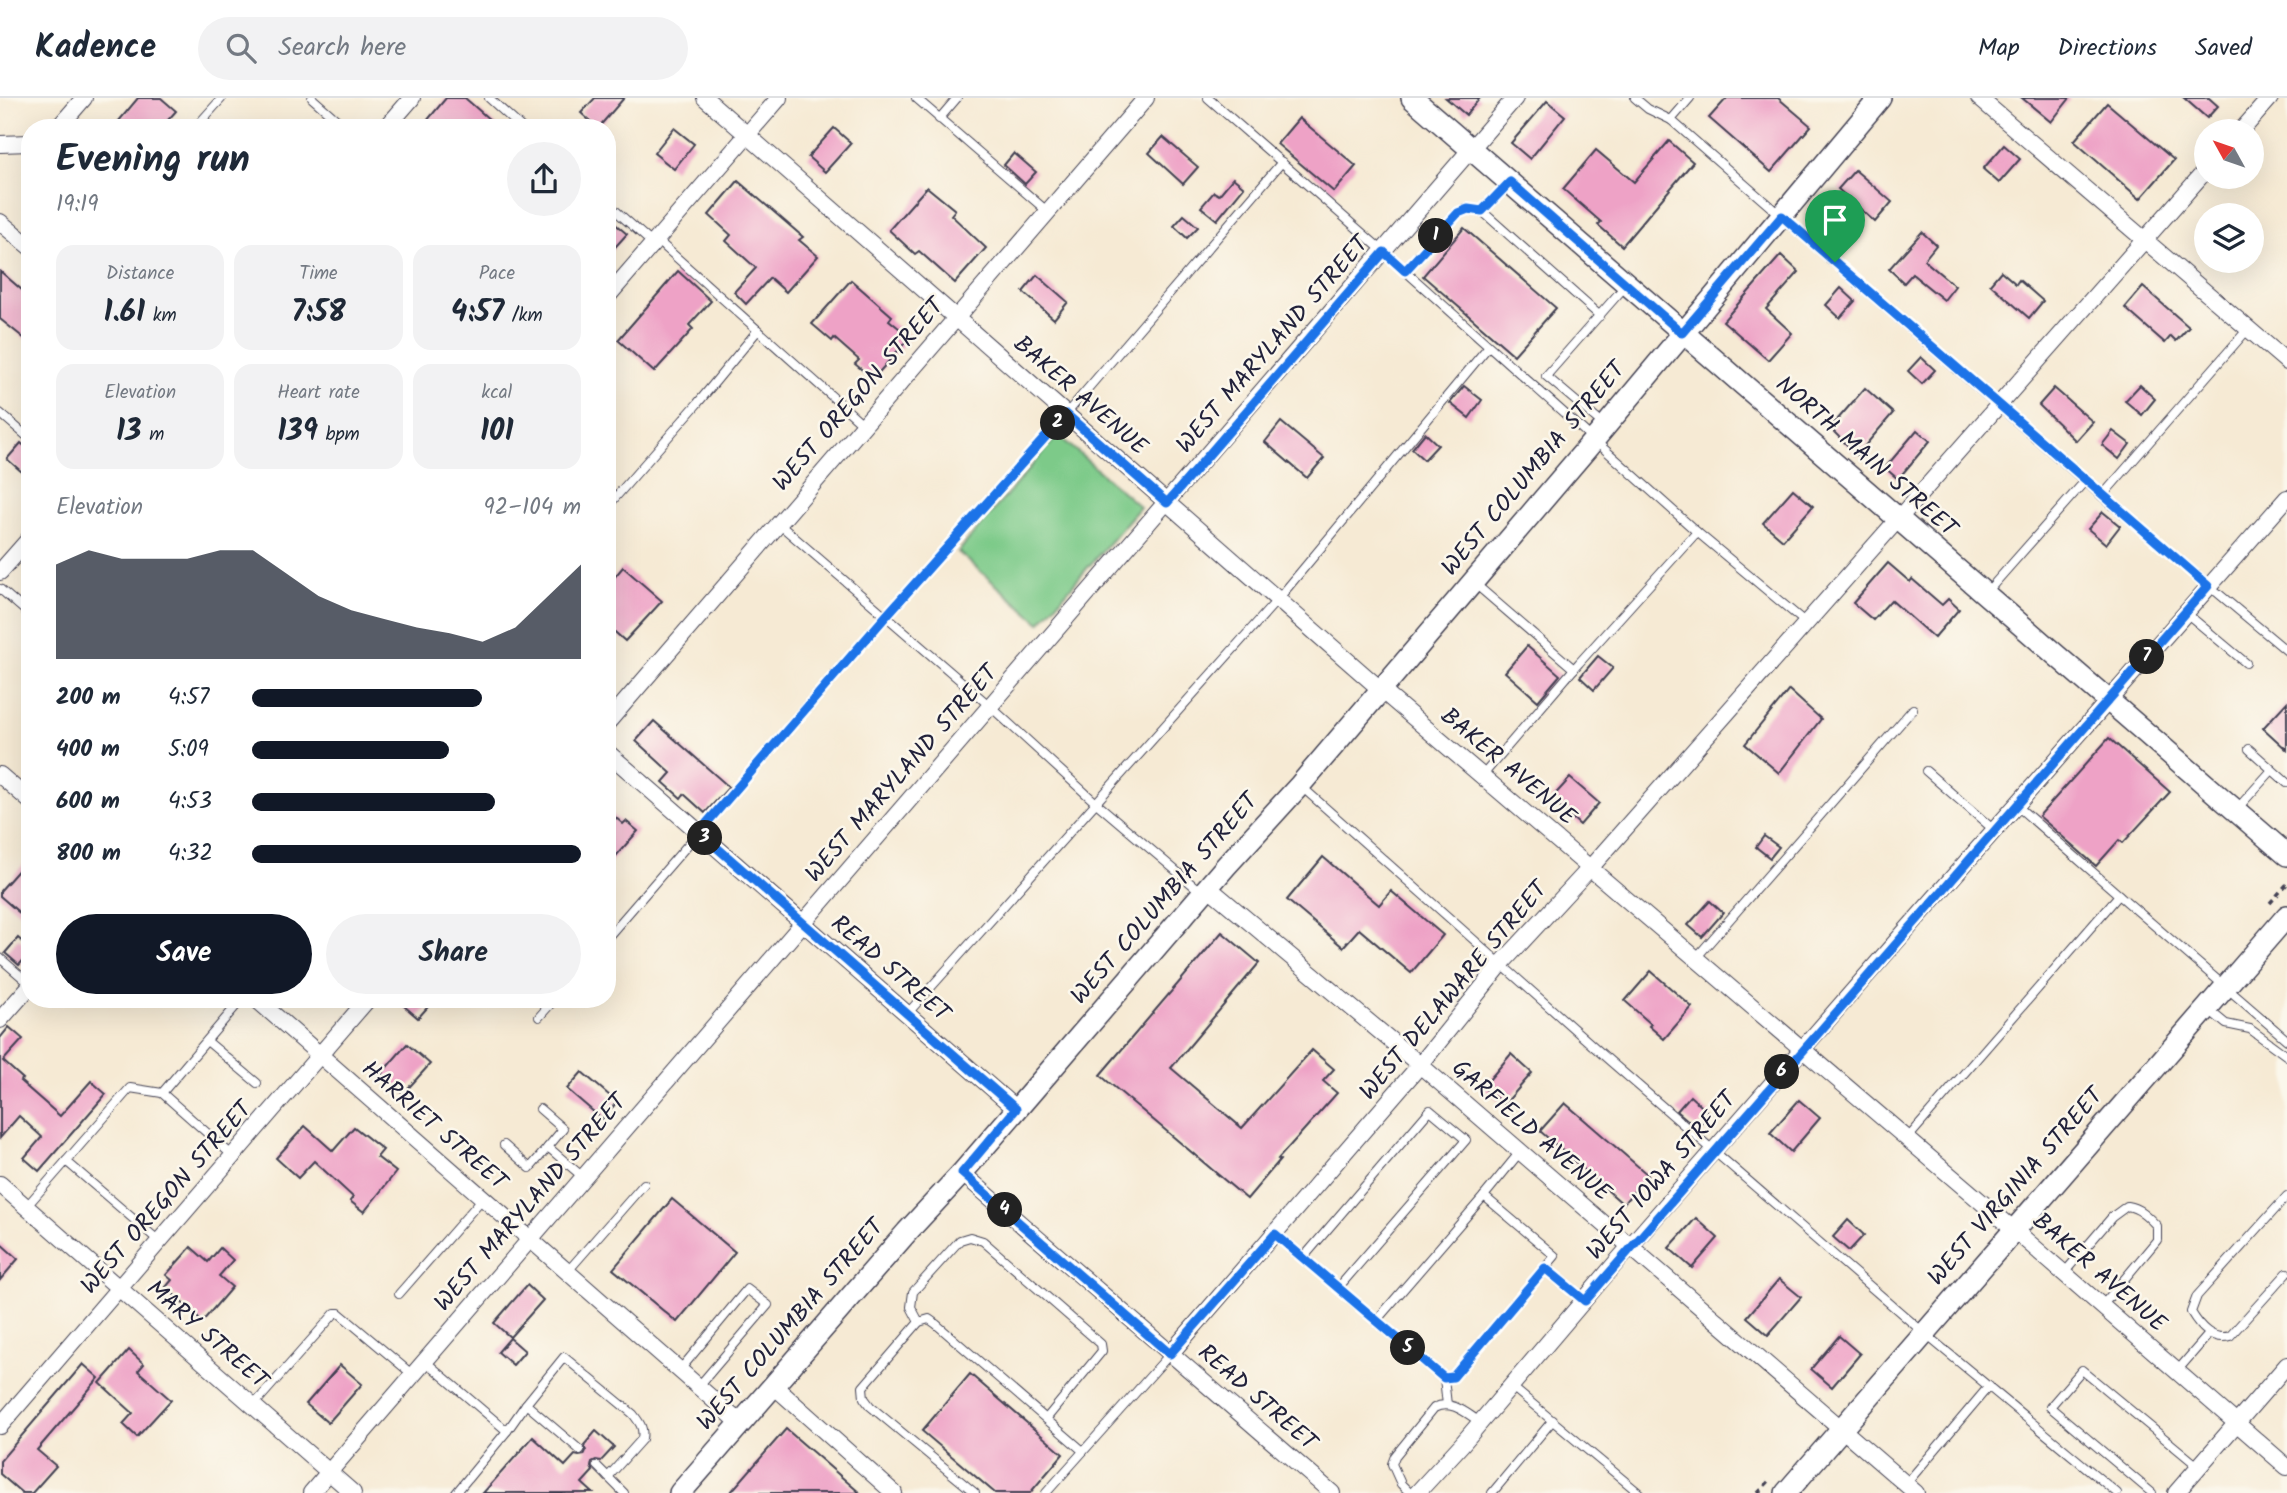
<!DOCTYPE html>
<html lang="en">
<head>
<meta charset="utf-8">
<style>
	body { margin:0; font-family:Kalam,sans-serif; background:#f2f2f3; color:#1f2937; height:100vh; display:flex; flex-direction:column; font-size:26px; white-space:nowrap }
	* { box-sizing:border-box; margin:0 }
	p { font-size:23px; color:#747a83 }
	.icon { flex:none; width:38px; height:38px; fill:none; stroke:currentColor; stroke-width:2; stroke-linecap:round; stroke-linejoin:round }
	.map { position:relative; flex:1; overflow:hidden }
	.details { position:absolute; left:21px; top:21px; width:595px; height:889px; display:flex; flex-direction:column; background:#fff; border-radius:28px; box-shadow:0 7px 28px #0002 }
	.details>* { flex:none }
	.needle { width:46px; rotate:310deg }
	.buttons { position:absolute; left:2194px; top:21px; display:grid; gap:14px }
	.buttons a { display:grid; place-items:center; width:70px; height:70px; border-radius:50%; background:#fff; box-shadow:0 7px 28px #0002; font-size:35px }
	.pin { position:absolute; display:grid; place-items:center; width:60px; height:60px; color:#fff; margin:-72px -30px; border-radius:50% 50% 50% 0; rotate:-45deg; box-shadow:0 0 7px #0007 }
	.pin .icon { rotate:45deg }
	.km { position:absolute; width:35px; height:35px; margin:-18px; border-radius:50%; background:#222; color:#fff; font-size:19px; line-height:35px; text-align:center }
	.round { display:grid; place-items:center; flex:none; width:74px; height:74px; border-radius:37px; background:#f2f2f3 }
	.headline { display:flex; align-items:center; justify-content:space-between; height:119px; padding:0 35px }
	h1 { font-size:38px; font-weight:700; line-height:52px }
	.metrics { display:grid; grid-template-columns:repeat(3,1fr); gap:10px; height:119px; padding:7px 35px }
	.metrics div { display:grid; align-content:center; border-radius:18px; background:#f2f2f3; text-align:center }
	.metrics b { font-size:30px; font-weight:700 }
	.metrics small { font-size:19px; font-weight:400 }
	.metrics p { font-size:19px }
	.chart { height:196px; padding:14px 35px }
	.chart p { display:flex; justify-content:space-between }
	.chart svg { width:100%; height:126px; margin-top:7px; fill:#111827; opacity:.7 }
	.action { display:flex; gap:14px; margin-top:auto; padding:14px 35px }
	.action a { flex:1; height:80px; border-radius:42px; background:#111827; color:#fff; font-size:28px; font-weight:700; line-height:80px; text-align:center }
	.action a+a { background:#f2f2f3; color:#1f2937 }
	ul { padding:0 35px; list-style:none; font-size:23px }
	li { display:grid; grid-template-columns:112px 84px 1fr; align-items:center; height:52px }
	li i { height:18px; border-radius:9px; background:#111827 }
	header { display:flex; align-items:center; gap:42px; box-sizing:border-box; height:98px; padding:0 35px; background:#fff; border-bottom:2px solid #e0e1e3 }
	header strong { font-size:33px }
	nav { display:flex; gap:38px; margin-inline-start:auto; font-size:24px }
	.search { width:490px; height:63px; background:#f2f2f3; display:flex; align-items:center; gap:18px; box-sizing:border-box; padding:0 24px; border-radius:38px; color:#747a83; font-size:26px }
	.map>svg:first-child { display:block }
	.green { fill:#7dca89; stroke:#507662; stroke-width:2 }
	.building { fill:#eea2c6 }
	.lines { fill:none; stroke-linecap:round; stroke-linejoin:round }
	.lane-casing { stroke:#424052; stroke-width:10 }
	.street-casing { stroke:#424052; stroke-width:18 }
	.secondary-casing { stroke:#424052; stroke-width:24 }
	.path { stroke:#424052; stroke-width:3.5; stroke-dasharray:5 5; stroke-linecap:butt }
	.lane { stroke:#fff; stroke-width:8 }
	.street { stroke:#fff; stroke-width:16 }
	.secondary { stroke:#fff; stroke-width:21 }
	.route-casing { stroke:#fff; stroke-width:14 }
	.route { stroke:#1a73e8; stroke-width:9 }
	.labels { text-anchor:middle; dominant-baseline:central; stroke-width:5; stroke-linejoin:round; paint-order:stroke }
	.street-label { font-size:24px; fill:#22223b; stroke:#fbf7ec }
</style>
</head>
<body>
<header>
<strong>Kadence</strong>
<div class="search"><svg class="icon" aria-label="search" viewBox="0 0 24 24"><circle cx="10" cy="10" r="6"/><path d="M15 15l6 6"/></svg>Search here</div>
<nav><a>Map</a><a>Directions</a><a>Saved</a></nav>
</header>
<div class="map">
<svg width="2287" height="1395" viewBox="0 0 2287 1395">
	<rect width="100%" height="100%" fill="#fbf7ec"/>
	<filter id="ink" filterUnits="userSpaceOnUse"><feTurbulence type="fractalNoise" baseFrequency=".0143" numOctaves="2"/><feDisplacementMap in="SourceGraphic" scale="14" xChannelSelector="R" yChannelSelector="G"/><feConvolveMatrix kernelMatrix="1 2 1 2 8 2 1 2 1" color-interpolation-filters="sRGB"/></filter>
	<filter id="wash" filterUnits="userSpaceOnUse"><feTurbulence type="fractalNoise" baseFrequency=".00686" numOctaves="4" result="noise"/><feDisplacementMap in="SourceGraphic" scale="28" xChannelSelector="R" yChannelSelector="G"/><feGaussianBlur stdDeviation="1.57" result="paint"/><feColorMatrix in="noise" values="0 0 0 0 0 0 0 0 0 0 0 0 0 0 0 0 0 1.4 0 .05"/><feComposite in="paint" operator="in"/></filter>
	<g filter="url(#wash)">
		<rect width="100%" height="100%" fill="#f6ead4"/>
		<!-- green -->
		<path class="green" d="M1058,337L1140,409L1040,525L958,454Z"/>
		<g id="blocks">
			<!-- building -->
			<g class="building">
				<path d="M138,0H161L176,13L161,30H113Z"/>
				<path d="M446,0H465L499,30H421Z"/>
				<path d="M595,0H624L598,30L581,15Z"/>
				<path d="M1446,0H1480L1466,17Z"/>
				<path d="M1727,0H1778L1811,28L1771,74L1709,20Z"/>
				<path d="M2022,0H2070L2051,24Z"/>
				<path d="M2184,0H2209L2218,8L2207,20Z"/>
				<path d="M1547,3L1565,18L1530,61L1511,45Z"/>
				<path d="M2107,5L2174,62L2140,101L2074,43Z"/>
				<path d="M1299,20L1356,68L1334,94L1277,46Z"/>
				<path d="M674,30L694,46L674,71L654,55Z"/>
				<path d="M834,30L851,45L825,74L808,59Z"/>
				<path d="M1163,39L1198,69L1183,86L1149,55Z"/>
				<path d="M1669,43L1693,64L1622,148L1598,127L1601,124L1563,91L1596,52L1634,84Z"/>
				<path d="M2004,47L2020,61L1999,85L1983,71Z"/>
				<path d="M1014,55L1036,74L1025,86L1004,67Z"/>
				<path d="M1855,72L1892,104L1875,124L1838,91Z"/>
				<path d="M1233,80L1244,89L1217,122L1201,109L1214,94L1219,97Z"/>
				<path d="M738,83L803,139L799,142L818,158L786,194L770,180L746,206L734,194L756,170L726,143L731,137L709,117Z"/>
				<path d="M927,89L955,112L951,117L986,150L955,185L919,153L915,156L889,132Z"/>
				<path d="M1184,117L1198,129L1187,140L1174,128Z"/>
				<path d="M607,119L627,136L607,158Z"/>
				<path d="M1464,130L1556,210L1514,257L1423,178Z"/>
				<path d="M1922,134L1936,147L1924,162L1955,188L1944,202L1912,176L1904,185L1889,171Z"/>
				<path d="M1781,157L1799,174L1766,211L1792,235L1768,262L1723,223Z"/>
				<path d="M0,173L30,199V245L0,221Z"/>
				<path d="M678,173L711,203L689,227L693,231L654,274L618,242Z"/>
				<path d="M2001,173L2016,186L2019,182L2043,203L2029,220L1990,186Z"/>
				<path d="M1037,177L1068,204L1054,221L1023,194Z"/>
				<path d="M851,182L892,218L889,222L910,239L873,281L855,266L859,262L834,240L832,243L812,226Z"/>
				<path d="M2143,189L2189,229L2176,243L2171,238L2165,245L2125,210Z"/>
				<path d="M1841,190L1855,203L1840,220L1826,207Z"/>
				<path d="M1921,259L1935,272L1922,286L1908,273Z"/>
				<path d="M2140,287L2155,301L2142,317L2125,303Z"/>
				<path d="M1464,288L1482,302L1469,320L1450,305Z"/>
				<path d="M1865,290L1893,315L1857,357L1830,330Z"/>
				<path d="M2054,290L2093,324L2076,343L2039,307Z"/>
				<path d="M1281,324L1324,360L1307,380L1265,344Z"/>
				<path d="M1917,332L1930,343L1898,381L1885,370Z"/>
				<path d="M2113,333L2130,346L2119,361L2102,347Z"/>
				<path d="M1425,335L1438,347L1424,362L1412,351Z"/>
				<path d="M21,345L30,353V381L7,361Z"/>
				<path d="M1793,391L1813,408L1783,442L1763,425Z"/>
				<path d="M2103,414L2120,428L2106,446L2088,431Z"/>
				<path d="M1888,465L1910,484L1912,481L1942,507L1948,501L1959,511L1934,540L1891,502L1873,522L1853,505Z"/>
				<path d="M623,469L662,503L625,543L607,527V488Z"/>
				<path d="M1527,548L1560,577L1538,603L1505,574Z"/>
				<path d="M1598,558L1613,570L1594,592L1580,579Z"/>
				<path d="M1789,592L1821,621L1779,675L1745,646Z"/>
				<path d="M2287,604V652L2263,630Z"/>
				<path d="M654,623L729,689L705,715L684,696L681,700L663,684L671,675L636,643Z"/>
				<path d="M2109,640L2170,694L2123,745L2119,742L2096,768L2039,718Z"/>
				<path d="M1570,680L1599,705L1580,727L1551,701Z"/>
				<path d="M607,712L623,726L626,723L638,733L607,768Z"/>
				<path d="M1764,738L1779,749L1770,760L1756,749Z"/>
				<path d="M30,759V824L0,798V793Z"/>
				<path d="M1323,759L1379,807L1391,793L1443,837L1411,875L1359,831L1343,849L1287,802Z"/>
				<path d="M1710,803L1723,815L1702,839L1688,827Z"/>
				<path d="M1222,834L1259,865L1171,970L1242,1030L1312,952L1334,971L1323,983L1337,995L1278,1061L1280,1062L1247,1101L1100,977Z"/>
				<path d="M18,840L30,850V855L19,867L5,855Z"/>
				<path d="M1651,873L1692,909L1664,941L1649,928L1651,926L1625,903Z"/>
				<path d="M396,901H435L418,920Z"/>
				<path d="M9,929L23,941L3,963L23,981L20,983L60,1018L91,983L106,996L39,1073L24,1060L42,1039L19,1018L0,1040V940Z"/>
				<path d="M407,946L430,966L403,996L381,976Z"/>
				<path d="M1511,956L1532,975L1504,1007L1483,989Z"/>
				<path d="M582,974L617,1004L602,1021L567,991Z"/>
				<path d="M1690,998L1710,1016L1697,1030L1677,1013Z"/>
				<path d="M1799,1002L1820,1020L1791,1054L1770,1035Z"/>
				<path d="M1565,1005L1648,1077L1623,1106L1540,1033Z"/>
				<path d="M305,1028L333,1053L354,1029L383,1052L377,1059L396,1074L364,1114L350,1103L353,1099L314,1063L298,1080L276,1060Z"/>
				<path d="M672,1101L735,1154L677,1224L613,1171Z"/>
				<path d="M1696,1120L1718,1140L1692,1170L1669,1150Z"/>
				<path d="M1848,1122L1864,1137L1849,1153L1833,1139Z"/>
				<path d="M0,1145L18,1161L0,1182Z"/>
				<path d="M191,1149L208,1164L220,1150L233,1162L219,1178L232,1189L202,1224L166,1189L172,1182L166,1177Z"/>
				<path d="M1779,1181L1801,1199L1768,1237L1747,1219Z"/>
				<path d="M527,1187L543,1202L510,1239L494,1225Z"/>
				<path d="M1839,1238L1860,1256L1832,1289L1811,1271Z"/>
				<path d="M510,1240L525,1253L513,1267L498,1254Z"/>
				<path d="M129,1252L144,1266L138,1273L171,1302L137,1339L123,1326L133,1315L100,1285Z"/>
				<path d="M83,1266L99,1280L37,1352L56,1368L32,1395H22L0,1376V1363Z"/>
				<path d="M340,1267L362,1286L328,1325L306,1306Z"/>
				<path d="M970,1276L1063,1356L1030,1395H995L922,1333Z"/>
				<path d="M786,1331L860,1395H730Z"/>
				<path d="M596,1333L614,1349L601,1363L596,1362L592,1364L591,1369L593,1373L582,1385L593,1395H483L533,1339L565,1368L575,1357L579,1358L584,1357L586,1353L584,1347Z"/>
			</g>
		</g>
	</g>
	<g filter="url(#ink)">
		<use href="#blocks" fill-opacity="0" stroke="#424052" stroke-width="2"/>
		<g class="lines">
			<!-- lane casing -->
			<g class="lane-casing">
				<g id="lane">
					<path d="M312,0L346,30"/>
					<path d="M489,0L522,30"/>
					<path d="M916,0L1048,114"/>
					<path d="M1208,0L1384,154L1697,434L1579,565L1483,677"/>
					<path d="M1635,0L1648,11L1671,22"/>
					<path d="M1690,0L1671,22L2102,398L2287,553"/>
					<path d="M939,21L957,0"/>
					<path d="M195,30L222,0"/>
					<path d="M1509,85L1482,113L1600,218"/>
					<path d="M607,105L653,146"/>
					<path d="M657,142L864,327"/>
					<path d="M1405,173L1458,115L1468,111L1482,113"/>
					<path d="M0,315L30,341"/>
					<path d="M1605,328L1546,278L1627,186"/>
					<path d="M2102,398L2248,231"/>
					<path d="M607,409L697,306L758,232"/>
					<path d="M779,426L991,609L1095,704L1201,794"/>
					<path d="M1697,434L1806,525"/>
					<path d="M1473,484L1574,571"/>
					<path d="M0,491L30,517"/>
					<path d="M1987,494L2085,383"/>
					<path d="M2185,514L2246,565"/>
					<path d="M2249,651L2287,685"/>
					<path d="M1926,673L1994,732"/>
					<path d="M1302,689L1610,963L1924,1235L2117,1395"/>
					<path d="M2236,712L2272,672"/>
					<path d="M2119,797L2287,942"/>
					<path d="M607,840L886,518L1066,316L1282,64"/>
					<path d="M0,860L30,886"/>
					<path d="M1696,860L1913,611"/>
					<path d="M2209,912L2226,926L2250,931L2287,958"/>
					<path d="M907,916L1279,500L1488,249"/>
					<path d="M539,919L555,901"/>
					<path d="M207,943L257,985"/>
					<path d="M162,995L242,901"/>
					<path d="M540,1011L563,1031L548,1049"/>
					<path d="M1907,1041L2119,797L2016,707"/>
					<path d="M504,1047L530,1070L548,1049L584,1080"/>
					<path d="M66,1063L159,1143"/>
					<path d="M1484,1098L1520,1054"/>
					<path d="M2287,1098L2197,1198L2191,1214C2200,1229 2212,1243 2230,1238L2287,1175"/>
					<path d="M26,1109L130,990L162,995L233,1058"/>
					<path d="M1275,1136L1444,1280L1453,1279L1555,1158L1484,1098L1376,1223"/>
					<path d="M1303,1160L1430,1012L1466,1042L1338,1190"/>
					<path d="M1545,1170L1585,1203"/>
					<path d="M567,1174L644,1086"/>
					<path d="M2064,1175L2112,1119L2127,1108C2140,1110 2148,1119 2157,1128V1142L2102,1208"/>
					<path d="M399,1196L483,1100"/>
					<path d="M919,1224L911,1209L913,1194L960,1142L970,1139L983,1143L1101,1246L1102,1253L1046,1321"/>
					<path d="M425,1263L507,1333"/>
					<path d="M679,1273L747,1191L768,1207L698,1289"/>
					<path d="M2177,1273L2209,1236"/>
					<path d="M1444,1280L1447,1307"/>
					<path d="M1511,1288L1639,1395"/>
					<path d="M526,1306L564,1259L633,1316C640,1325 644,1330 642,1341L608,1379"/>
					<path d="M253,1308L335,1215H339L413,1277"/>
					<path d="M597,1368L624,1395"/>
					<path d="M1906,1386L1989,1288"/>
					<path d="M456,1395L507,1333L526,1306L580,1352"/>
					<path d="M975,1395L870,1308L864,1300L863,1289L919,1224L929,1221L936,1226L1083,1353"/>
					<path d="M1046,1395L1170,1256"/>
					<path d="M1410,1395L1401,1386L1392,1366L1395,1358L1434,1310C1451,1301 1466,1315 1480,1324"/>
					<path d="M1492,1395L1553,1322"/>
					<path d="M2152,1395L2050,1309L2082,1272L2199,1369"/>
				</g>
			</g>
			<!-- street casing -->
			<g class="street-casing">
				<g id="street">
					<path d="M705,0L1380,591L2013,1131L2287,1369"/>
					<path d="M1979,0L2287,264"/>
					<path d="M58,30L84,0"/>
					<path d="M386,30L412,0"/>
					<path d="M2241,33L2270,0"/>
					<path d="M0,46L30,45"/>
					<path d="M0,124L30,149"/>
					<path d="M607,199L779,0"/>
					<path d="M0,474L30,440"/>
					<path d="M607,625L1146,0"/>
					<path d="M607,654L1016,1011"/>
					<path d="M0,677L30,703"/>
					<path d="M1209,790L1420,967L1916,1395"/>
					<path d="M256,901L741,1326"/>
					<path d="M0,922L30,888"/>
					<path d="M962,1075L1332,1395"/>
					<path d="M0,1086L353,1395"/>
					<path d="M1170,1256L1420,967L1502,865L1591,769L2207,71"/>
					<path d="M774,1288L894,1395"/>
					<path d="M0,1328L368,901"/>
					<path d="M311,1395L1515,0"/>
					<path d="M1417,1395L1462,1346L1619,1161L1894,846L2287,400"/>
					<path d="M2176,1395L2287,1267"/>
				</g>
			</g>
			<!-- secondary casing -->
			<g class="secondary-casing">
				<g id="secondary">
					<path d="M1412,0L2287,757"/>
					<path d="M680,1395L907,1134L962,1075L1226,768L1300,687L1594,342L1880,0"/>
					<path d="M1786,1395L2287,818"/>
				</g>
			</g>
			<!-- path -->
			<g class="path">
				<path d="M2270,805L2287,786"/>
				<path d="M1758,1395L1770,1382"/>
			</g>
			<!-- lane -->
			<use href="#lane" class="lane"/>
			<!-- street -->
			<use href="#street" class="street"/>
			<!-- secondary -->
			<use href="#secondary" class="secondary"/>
		</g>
	</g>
	<g class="lines" filter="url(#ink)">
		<!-- route casing -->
		<g class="route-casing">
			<path id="route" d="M1510,84L1682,235L1782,118L2208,488L1585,1203L1545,1170L1453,1279L1444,1280L1275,1136L1170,1256L962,1075L1016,1011L699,734L886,518L1066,316L1167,405L1384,154L1405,173L1458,115L1468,111L1482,113Z"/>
		</g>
		<!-- route -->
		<use href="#route" class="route"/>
	</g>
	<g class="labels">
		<!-- street labels -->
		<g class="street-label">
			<text transform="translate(1273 247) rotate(-49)">WEST MARYLAND STREET</text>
			<text transform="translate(859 297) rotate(-49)">WEST OREGON STREET</text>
			<text transform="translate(1080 298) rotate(41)">BAKER AVENUE</text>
			<text transform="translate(1866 359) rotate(41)">NORTH MAIN STREET</text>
			<text transform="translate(1534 371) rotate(-50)">WEST COLUMBIA STREET</text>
			<text transform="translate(1508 669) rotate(40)">BAKER AVENUE</text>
			<text transform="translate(902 676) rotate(-49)">WEST MARYLAND STREET</text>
			<text transform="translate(1165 801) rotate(-49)">WEST COLUMBIA STREET</text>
			<text transform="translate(890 871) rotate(41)">READ STREET</text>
			<text transform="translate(1454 893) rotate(-50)">WEST DELAWARE STREET</text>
			<text transform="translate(434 1028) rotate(41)">HARRIET STREET</text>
			<text transform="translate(1531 1033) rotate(41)">GARFIELD AVENUE</text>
			<text transform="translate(1662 1078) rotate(-49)">WEST IOWA STREET</text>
			<text transform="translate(2016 1089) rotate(-49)">WEST VIRGINIA STREET</text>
			<text transform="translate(167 1100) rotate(-49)">WEST OREGON STREET</text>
			<text transform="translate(531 1105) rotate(-49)">WEST MARYLAND STREET</text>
			<text transform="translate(2099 1175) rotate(41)">BAKER AVENUE</text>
			<text transform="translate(791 1227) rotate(-49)">WEST COLUMBIA STREET</text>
			<text transform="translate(207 1237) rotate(41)">MARY STREET</text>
			<text transform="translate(1257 1300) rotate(41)">READ STREET</text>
		</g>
	</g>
</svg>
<div class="buttons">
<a><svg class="needle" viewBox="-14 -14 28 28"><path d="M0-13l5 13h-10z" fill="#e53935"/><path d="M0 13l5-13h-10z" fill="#747a83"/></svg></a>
<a><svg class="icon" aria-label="layers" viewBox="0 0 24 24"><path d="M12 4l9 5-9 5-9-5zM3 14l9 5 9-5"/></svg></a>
</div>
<div class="pin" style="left:1835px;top:164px;background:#1e9e55"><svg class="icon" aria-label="arrive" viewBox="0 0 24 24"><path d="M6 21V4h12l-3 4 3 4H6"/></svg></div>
<b class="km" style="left:1436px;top:138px">1</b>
<b class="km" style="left:1058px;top:325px">2</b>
<b class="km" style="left:705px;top:740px">3</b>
<b class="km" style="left:1005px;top:1112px">4</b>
<b class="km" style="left:1408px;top:1250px">5</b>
<b class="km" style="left:1782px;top:974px">6</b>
<b class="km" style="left:2147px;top:559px">7</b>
<section class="details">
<div class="headline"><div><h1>Evening run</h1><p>19:19</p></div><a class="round"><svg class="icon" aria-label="share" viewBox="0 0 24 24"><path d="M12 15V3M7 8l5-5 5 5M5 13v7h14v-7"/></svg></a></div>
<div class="metrics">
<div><p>Distance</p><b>1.61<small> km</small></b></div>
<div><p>Time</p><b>7:58</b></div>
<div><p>Pace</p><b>4:57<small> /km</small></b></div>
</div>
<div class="metrics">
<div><p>Elevation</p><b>13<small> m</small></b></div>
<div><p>Heart rate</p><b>139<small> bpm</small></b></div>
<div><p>kcal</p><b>101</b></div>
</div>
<div class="chart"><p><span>Elevation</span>92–104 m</p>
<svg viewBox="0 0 160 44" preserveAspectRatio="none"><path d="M0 44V11L10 6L20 9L30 9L40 9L50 6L60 6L70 14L80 22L90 27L100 30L110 33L120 35L130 38L140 33L150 22L160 11V44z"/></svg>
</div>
<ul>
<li><b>200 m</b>4:57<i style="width:70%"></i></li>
<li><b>400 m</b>5:09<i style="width:60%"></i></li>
<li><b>600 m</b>4:53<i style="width:74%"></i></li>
<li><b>800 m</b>4:32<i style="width:100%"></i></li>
</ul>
<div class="action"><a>Save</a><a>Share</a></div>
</section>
</div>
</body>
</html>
